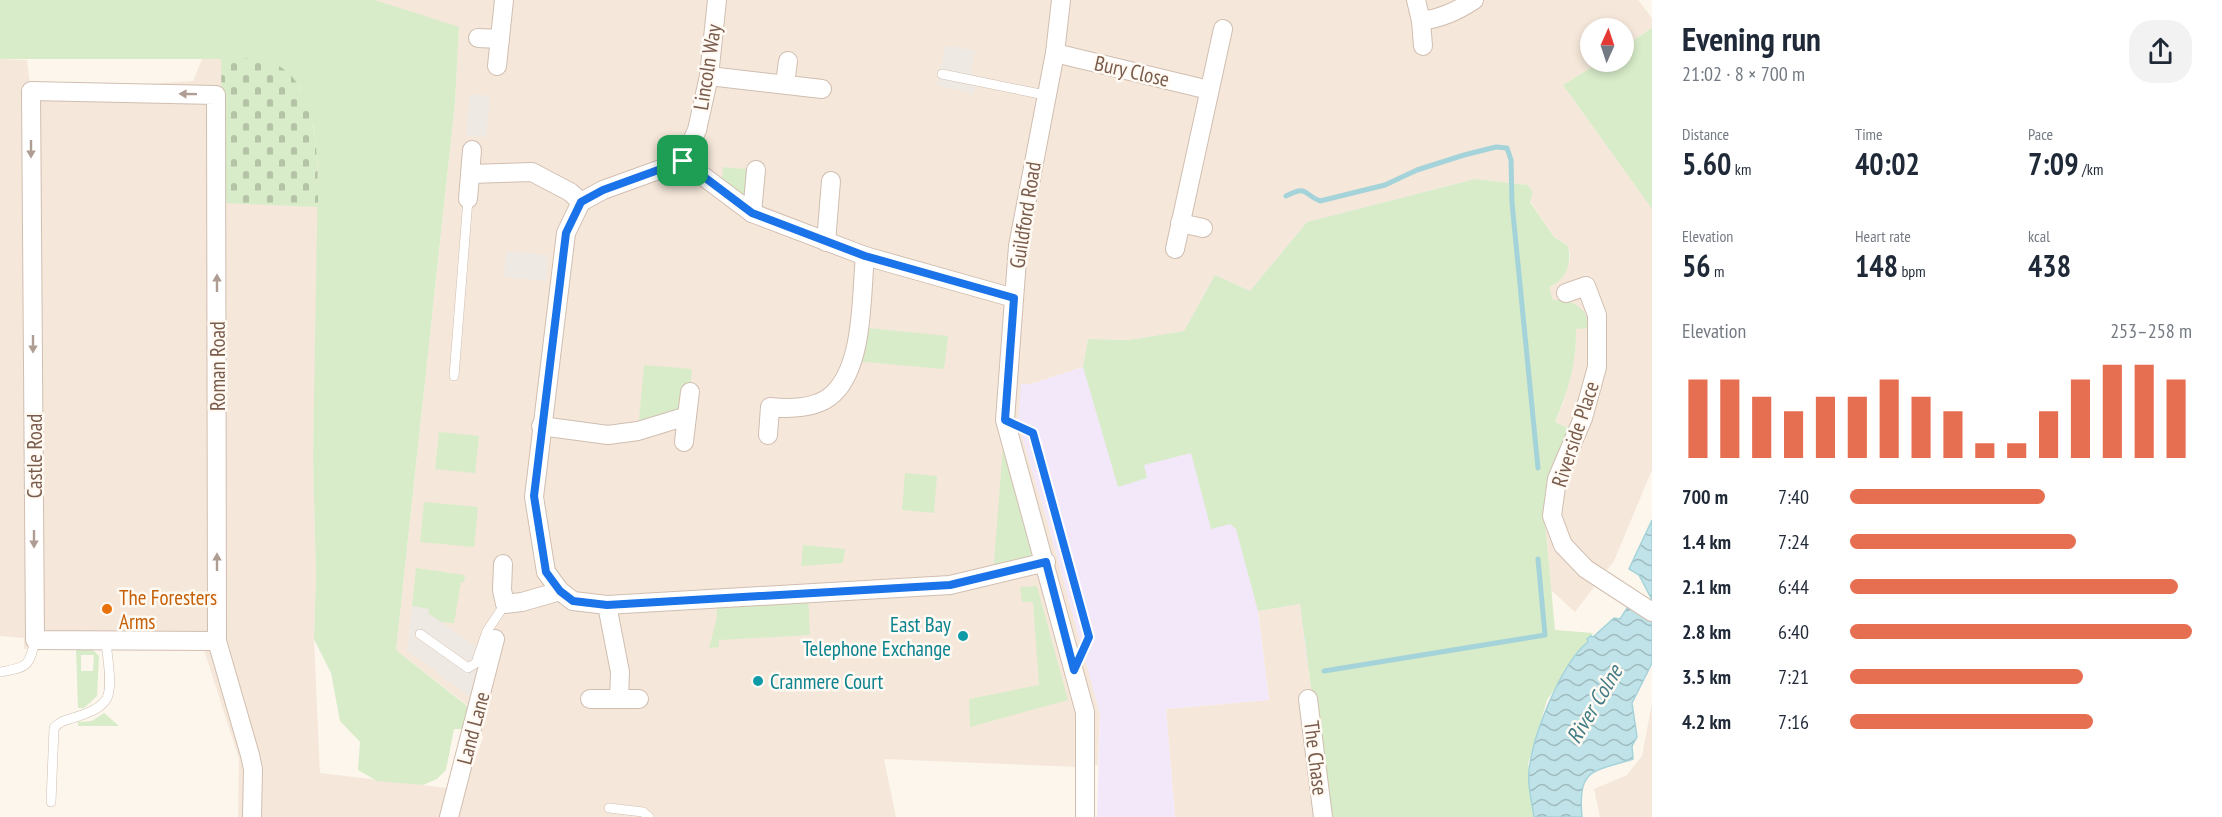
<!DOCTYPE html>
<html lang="en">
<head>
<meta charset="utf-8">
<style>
	body { margin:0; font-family:"PT Sans Narrow",sans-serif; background:#f2f2f3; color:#1f2937; height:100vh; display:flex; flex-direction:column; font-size:22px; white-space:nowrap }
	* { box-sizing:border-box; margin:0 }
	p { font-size:20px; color:#747a83 }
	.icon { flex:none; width:33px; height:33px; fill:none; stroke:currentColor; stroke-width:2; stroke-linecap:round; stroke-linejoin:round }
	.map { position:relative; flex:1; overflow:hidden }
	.details { display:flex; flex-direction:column; background:#fff; width:570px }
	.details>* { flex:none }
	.needle { width:39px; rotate:3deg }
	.tools { position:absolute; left:1580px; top:18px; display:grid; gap:12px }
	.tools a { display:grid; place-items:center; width:54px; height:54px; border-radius:50%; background:#fff; box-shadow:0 3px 9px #0003; font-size:30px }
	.pin { position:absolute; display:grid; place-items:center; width:51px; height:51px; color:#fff; margin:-26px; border-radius:12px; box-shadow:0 3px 9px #0006 }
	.round { display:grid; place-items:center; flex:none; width:63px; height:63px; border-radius:24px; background:#f2f2f3 }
	.overview { display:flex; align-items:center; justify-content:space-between; height:102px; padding:0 30px }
	h1 { font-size:33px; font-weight:700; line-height:45px }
	.stats { display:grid; grid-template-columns:repeat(3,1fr); gap:9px; height:102px; padding:6px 30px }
	.stats div { display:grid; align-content:center }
	.stats b { font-size:30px; font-weight:700 }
	.stats small { font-size:16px; font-weight:400 }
	.stats p { font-size:16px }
	.chart { height:168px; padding:12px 30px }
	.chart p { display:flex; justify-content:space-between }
	.chart svg { width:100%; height:108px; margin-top:6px; stroke:#e76f51; stroke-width:6 }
	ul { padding:0 30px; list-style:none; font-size:20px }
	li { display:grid; grid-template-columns:96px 72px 1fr; align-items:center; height:45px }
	li i { height:15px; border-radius:8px; background:#e76f51 }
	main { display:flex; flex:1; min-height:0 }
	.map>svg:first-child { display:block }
	.residential { fill:#f5e8da }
	.industrial { fill:#efe9e4 }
	.education { fill:#f3e8fa }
	.green { fill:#d8ecc9; fill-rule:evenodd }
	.cemetery { fill:url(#cemetery-stones) }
	.water { fill:url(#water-waves); stroke:#a5d3da; stroke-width:1.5 }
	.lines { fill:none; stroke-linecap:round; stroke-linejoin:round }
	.stream { stroke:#a5d3da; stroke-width:5 }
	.service-casing { stroke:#d1beb0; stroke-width:10 }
	.minor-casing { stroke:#d1beb0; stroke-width:20 }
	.service { stroke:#fff; stroke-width:9 }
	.minor { stroke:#fff; stroke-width:18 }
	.oneway { fill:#af9d94 }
	.route-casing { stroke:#fff; stroke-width:12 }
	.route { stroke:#1a73e8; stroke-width:8 }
	.food-dot { fill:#e8710a; stroke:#fffaf3; stroke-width:2 }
	.culture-dot { fill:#0f9aa8; stroke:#fffaf3; stroke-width:2 }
	.labels { text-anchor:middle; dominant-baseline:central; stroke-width:5; stroke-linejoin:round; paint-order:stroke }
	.street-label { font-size:21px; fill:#7a5c4d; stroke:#fffaf3 }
	.food-label { font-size:21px; fill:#c56008; stroke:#fffaf3; text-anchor:start }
	.culture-label { font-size:21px; fill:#0d838f; stroke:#fffaf3; text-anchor:end }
	.water-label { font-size:22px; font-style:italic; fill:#437c86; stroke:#fffaf3 }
</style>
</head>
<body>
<main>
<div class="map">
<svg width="1652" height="817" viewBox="0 0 1652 817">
	<defs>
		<pattern id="cemetery-stones" width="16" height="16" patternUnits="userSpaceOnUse" patternTransform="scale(1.5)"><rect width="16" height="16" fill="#d8ecc9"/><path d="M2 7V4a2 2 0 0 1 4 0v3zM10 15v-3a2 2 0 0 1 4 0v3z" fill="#b4c2a5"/></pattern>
		<pattern id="water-waves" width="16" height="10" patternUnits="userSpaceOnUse" patternTransform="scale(1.5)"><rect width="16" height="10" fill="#bfe3e8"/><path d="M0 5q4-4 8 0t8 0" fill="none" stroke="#a0bbbe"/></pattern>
	</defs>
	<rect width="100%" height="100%" fill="#fdf6ec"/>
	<!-- residential -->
	<g class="residential">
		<path d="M375,0H1638L1652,18V28L1623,47V28H1590V62H1600L1563,85L1652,209V470L1614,561L1575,612L1551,590L1545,522L1548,484L1568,428L1555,422L1563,404L1572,371L1576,342V328L1564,300L1553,301L1549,287L1554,285L1570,260V254L1568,246L1554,237L1530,201L1533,192L1528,185L1475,179L1307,222L1250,291L1215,275L1184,331L1129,340L1088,339L1083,367L1031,384L1018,423L1047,520L1100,714L1098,765L1077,767L884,759L896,817H238L239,759L204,650L24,649V638L0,636V59L27,60L31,91L193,81L202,59H245L318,163V262L313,457L316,576L314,639L320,773L464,790L483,738L476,712L396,650L455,104L459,28Z"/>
		<path d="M1300,604L1328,817H1175L1166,709L1269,700L1258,611Z"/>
		<path d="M1652,703V817H1600L1594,789L1627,775L1642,756Z"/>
	</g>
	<!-- industrial -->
	<g class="industrial">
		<path d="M946,45L975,51L971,69L977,80L973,94L936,85Z"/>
		<path d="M470,94L490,96L486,137L466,136Z"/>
		<path d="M506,251L548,255L546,281L504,277Z"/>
		<path d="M412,606L429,609L428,613L486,653L476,702L407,650Z"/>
	</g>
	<!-- education -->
	<path class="education" d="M1475,179L1307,663L1300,604L1258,611L1269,700L1166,709L1175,817H1097L1100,714L1047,520L1018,423L1021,384H1031L1083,367L1088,339L1129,340L1184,331L1215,275L1250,291L1307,222Z"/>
	<!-- green -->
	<g class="green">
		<path d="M0,0H375L459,27L455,103L396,650L471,709L464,729H454L446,770L437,779L423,785L377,781L358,770L360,742L340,721L331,673L314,639L316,576L313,457L318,168L314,128L300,87L269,61L245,59H0Z"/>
		<path d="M1652,28V209L1563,85L1600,62H1623V47Z"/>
		<path d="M723,167L756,170L752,213L721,191Z"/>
		<path d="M1475,179L1528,185L1533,192L1530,202L1554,237L1568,246C1572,264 1566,280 1549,287L1553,300C1573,300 1587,307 1590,328L1576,329C1577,362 1568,392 1555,422L1568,428L1548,484L1545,522L1555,630L1593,633L1547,700L1528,763L1536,817H1328L1300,604L1258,611L1236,529L1230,524L1211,529L1191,453L1144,465L1147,478L1118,487L1083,367L1088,339L1129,340L1184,331L1215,275L1250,291L1307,222Z"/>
		<path d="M858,327L948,336L944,369L853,361Z"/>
		<path d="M644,365L692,369L687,416L638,431Z"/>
		<path d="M1005,420L1046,562L993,575Z"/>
		<path d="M439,432L479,436L475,473L435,469Z"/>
		<path d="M905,473L937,476L934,513L902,510Z"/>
		<path d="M424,502L478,507L474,547L420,542Z"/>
		<path d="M803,545L845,549L843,563L801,566Z"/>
		<path d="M416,568L465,575L464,582H461L454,623L441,622L428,613L429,609L412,606Z"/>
		<path d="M1037,586L1068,700L970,727L969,699L1039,685L1033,602H1022L1020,587Z"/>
		<path d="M808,594L810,635L719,640V647L709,648L717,617L716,600Z"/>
		<path d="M76,649L93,650L99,656L97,696L84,708H78ZM81,655H94L93,671H81Z"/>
		<path d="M104,713L119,726H78V722L92,721Z"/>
	</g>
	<!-- cemetery -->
	<path class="cemetery" d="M221,59C236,59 254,57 268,61C321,78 318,163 318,207L223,203Z"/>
	<!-- water -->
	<g class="water">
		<path d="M1652,520V600L1639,575L1629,569Z"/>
		<path d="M1629,605L1652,618V663L1632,703L1637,737L1632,746L1633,759C1593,772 1577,768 1582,817H1534C1532,802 1527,785 1529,771C1532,737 1561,663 1588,642L1587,639L1591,636L1593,637L1614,618L1620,619Z"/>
	</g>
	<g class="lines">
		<!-- stream -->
		<g class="stream">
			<path d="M1286,196C1309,185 1302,194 1320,201L1385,185L1417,170L1464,155L1496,147L1507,148L1511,160L1512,203L1538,468"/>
			<path d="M1324,671L1545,635L1538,559"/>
		</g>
		<!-- service casing -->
		<g class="service-casing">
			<g id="service">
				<path d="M942,74L1045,95"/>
				<path d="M454,376L468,199"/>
				<path d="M1007,421L1033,433L1089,637L1075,668"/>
				<path d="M420,634L468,668L476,663L487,631L505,604"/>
				<path d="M0,672C27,667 29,668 35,640"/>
				<path d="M51,802L54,728C62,719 69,720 79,716C88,713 102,708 107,698C113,685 107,656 106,641"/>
				<path d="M609,808L643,812L649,817"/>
			</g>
		</g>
		<!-- minor casing -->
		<g class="minor-casing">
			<g id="minor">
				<path d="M717,0L709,76L697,130L683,161L603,190L581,202L566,233L534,497L546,572L560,591L573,601L607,605L950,585L1046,562"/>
				<path d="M1061,0L1055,53L1018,246L1005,420L1085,712V817"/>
				<path d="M1416,0L1421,21C1442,18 1457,11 1474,0"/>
				<path d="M1421,21L1423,46"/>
				<path d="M478,38L500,39"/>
				<path d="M1055,53L1209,90"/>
				<path d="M497,66L504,0"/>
				<path d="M709,76L822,89"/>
				<path d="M785,84L788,61"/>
				<path d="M683,161L752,213L865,256"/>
				<path d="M470,174L532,172L570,192L581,202"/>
				<path d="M468,199L472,150"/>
				<path d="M752,213L756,170"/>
				<path d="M1180,223L1203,228"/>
				<path d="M826,242L831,181"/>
				<path d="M1175,249L1223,29"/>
				<path d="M1566,293L1586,286L1597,315V367L1583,418L1557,479L1552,516L1563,545L1586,569L1652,612"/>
				<path d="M541,426L608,435L638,431L687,416L690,392"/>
				<path d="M768,435L770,407C790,409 817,409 833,394C864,365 861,296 865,256L1014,298"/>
				<path d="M684,442L687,416"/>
				<path d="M503,564L502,590L505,604L522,602L560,591"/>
				<path d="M607,605L620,672L619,699H639"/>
				<path d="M217,641L35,640L31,91L216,95L217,641L250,755L253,769L252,817"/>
				<path d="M590,699H619"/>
				<path d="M1308,699L1323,817"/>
				<path d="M449,817L495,639"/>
			</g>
		</g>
		<!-- service -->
		<use href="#service" class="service"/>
		<!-- minor -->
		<use href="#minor" class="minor"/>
	</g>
	<!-- one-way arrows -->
	<defs><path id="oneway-solid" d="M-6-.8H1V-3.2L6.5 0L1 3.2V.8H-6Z" transform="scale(1.5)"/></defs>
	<g class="oneway">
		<use href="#oneway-solid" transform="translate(188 94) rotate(-179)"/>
		<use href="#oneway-solid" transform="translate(31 149) rotate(90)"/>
		<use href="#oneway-solid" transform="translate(217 283) rotate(-90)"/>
		<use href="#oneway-solid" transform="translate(33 344) rotate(90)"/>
		<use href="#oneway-solid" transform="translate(34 539) rotate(90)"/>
		<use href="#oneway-solid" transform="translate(217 562) rotate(-90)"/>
	</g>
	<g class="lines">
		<!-- route casing -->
		<g class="route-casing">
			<path id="route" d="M683,161L752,213L865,256L1014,298L1005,420L1033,433L1089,637L1074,670L1046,562L950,585L607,605L573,601L560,591L546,572L534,496L566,233L581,202L603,190Z"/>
		</g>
		<!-- route -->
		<use href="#route" class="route"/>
	</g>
	<!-- markers -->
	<circle class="food-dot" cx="107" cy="609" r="6"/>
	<g class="culture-dot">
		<circle cx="963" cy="636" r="6"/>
		<circle cx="758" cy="681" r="6"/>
	</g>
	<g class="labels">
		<!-- street labels -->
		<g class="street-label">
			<text transform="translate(707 67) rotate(-81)">Lincoln Way</text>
			<text transform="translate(1132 71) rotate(13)">Bury Close</text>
			<text transform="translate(1025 215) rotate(-81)">Guildford Road</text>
			<text transform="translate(217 366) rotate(-90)">Roman Road</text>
			<text transform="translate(1575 434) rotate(-72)">Riverside Place</text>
			<text transform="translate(34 456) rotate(-90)">Castle Road</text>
			<text transform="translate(473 728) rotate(-75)">Land Lane</text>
			<text transform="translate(1316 758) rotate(83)">The Chase</text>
		</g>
		<!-- food labels -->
		<g class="food-label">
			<text x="119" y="597">The Foresters<tspan x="119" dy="24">Arms</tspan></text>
		</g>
		<!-- culture labels -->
		<g class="culture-label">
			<text x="951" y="624">East Bay<tspan x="951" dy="24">Telephone Exchange</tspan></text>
			<text x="770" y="681" text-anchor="start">Cranmere Court</text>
		</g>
		<!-- water labels -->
		<g class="water-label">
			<text transform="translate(1594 704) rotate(-59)">River Colne</text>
		</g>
	</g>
</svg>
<div class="tools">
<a><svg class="needle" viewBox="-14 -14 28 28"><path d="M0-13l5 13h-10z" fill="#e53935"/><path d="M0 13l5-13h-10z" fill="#747a83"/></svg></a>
</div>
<div class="pin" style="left:683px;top:161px;background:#1e9e55"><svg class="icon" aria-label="arrive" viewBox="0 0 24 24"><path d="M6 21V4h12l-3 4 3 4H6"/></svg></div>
</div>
<section class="details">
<div class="overview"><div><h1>Evening run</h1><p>21:02 · 8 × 700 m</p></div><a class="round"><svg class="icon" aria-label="share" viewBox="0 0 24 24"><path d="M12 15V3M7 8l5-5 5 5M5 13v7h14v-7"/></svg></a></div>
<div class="stats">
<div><p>Distance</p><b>5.60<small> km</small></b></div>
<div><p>Time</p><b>40:02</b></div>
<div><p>Pace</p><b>7:09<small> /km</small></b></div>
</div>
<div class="stats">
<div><p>Elevation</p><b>56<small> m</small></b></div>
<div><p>Heart rate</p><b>148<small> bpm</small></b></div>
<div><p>kcal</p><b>438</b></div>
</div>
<div class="chart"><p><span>Elevation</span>253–258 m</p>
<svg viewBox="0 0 160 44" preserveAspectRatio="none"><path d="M5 44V12M15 44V12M25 44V19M35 44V25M45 44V19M55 44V19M65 44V12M75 44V19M85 44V25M95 44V38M105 44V38M115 44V25M125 44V12M135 44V6M145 44V6M155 44V12"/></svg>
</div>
<ul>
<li><b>700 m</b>7:40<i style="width:57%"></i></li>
<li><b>1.4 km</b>7:24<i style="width:66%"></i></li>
<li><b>2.1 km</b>6:44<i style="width:96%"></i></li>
<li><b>2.8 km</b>6:40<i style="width:100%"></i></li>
<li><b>3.5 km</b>7:21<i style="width:68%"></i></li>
<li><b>4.2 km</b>7:16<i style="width:71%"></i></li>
</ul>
</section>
</main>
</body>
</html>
